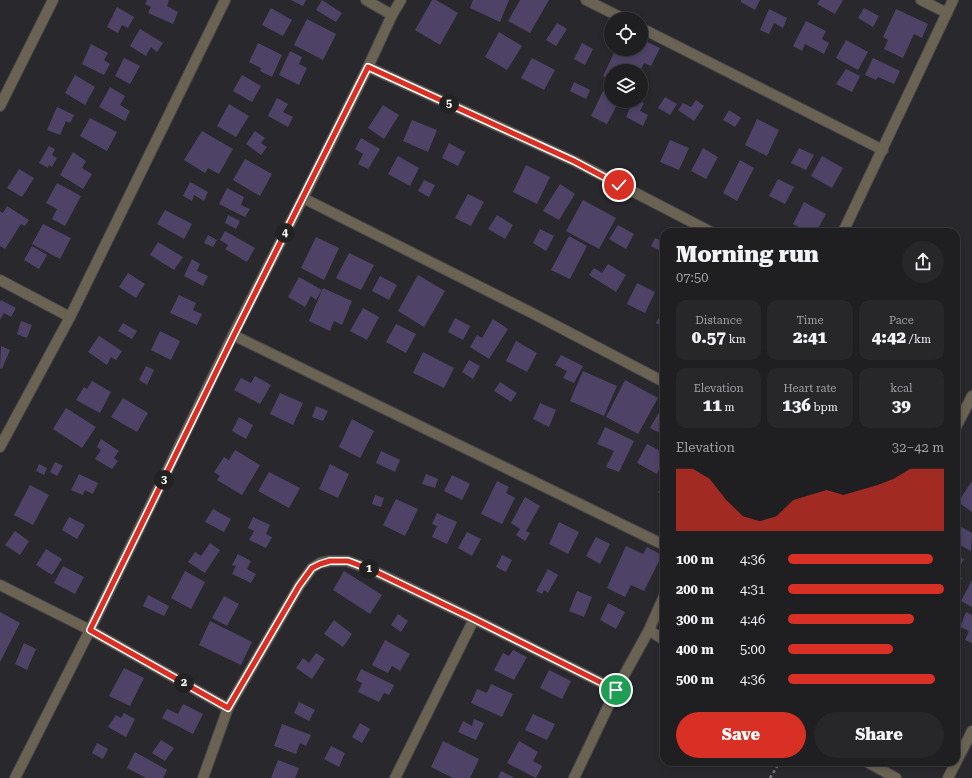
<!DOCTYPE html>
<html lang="en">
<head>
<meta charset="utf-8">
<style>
	body { margin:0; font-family:"Roboto Serif",serif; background:#27272a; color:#f1f3f6; height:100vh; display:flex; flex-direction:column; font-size:15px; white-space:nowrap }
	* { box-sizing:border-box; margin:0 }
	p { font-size:13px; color:#a1a2a5 }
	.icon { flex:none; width:22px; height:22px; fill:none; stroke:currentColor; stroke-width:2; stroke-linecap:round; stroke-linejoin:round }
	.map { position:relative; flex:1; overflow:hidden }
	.drawer { position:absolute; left:660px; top:228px; width:300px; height:538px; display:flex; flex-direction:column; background:#1f1e21; border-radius:12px; box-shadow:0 2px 6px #0003,0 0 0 1px #3c3c3f }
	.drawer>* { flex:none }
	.buttons { position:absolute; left:604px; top:12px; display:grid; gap:8px }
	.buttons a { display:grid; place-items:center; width:44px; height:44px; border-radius:50%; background:#1f1e21; box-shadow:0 2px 6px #0003,0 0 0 1px #3c3c3f; font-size:20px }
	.pin { position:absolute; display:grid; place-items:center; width:34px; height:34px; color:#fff; margin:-17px; border:2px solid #fff; border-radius:50%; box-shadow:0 1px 4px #0007 }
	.km { position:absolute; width:20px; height:20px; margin:-10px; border-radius:50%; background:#222; color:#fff; font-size:11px; line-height:20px; text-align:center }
	.round { display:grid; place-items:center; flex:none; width:42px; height:42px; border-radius:21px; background:#27272a }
	.head { display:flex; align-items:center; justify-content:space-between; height:68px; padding:0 16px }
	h1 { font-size:22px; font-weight:800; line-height:30px }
	.figures { display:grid; grid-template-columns:repeat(3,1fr); gap:6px; height:68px; padding:4px 16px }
	.figures div { display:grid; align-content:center; border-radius:10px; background:#27272a; text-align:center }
	.figures b { font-size:17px; font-weight:800 }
	.figures small { font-size:11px; font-weight:400 }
	.figures p { font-size:11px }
	.chart { height:112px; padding:8px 16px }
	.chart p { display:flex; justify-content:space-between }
	.chart svg { width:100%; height:72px; margin-top:4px; fill:#d93025; opacity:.7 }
	.cta { display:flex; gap:8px; margin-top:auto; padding:8px 16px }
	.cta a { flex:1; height:46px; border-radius:24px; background:#d93025; color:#fff; font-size:16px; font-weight:800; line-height:46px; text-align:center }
	.cta a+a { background:#27272a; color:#f1f3f6 }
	ul { padding:0 16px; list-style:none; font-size:13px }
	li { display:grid; grid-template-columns:64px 48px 1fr; align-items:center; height:30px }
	li i { height:10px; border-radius:5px; background:#d93025 }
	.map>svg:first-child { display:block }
	.building { fill:#4e4367 }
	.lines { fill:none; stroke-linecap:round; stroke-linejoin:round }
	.minor-casing { stroke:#464549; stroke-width:12 }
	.path { stroke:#78777b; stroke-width:2.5; stroke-dasharray:3 3; stroke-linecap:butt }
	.minor { stroke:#6a6252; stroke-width:10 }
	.route-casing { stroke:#fff; stroke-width:8 }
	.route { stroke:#d93025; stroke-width:5 }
</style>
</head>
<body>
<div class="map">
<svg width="972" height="778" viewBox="0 0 972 778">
	<rect width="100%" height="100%" fill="#29282c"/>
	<!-- building -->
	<g class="building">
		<path d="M147,0H169L167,6L178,12L173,24L148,13L151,7L145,4Z"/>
		<path d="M291,0H306L303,6Z"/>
		<path d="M322,0L342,13L336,22L316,10Z"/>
		<path d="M432,0H436L458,13L440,45L415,30Z"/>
		<path d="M473,0H509L500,22L470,8Z"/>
		<path d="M520,0H549L530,33L508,21Z"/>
		<path d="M741,0H760L755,10L741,2Z"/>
		<path d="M820,0H843L835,14L817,4Z"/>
		<path d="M117,7L134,17L128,28L122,25L118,33L107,27Z"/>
		<path d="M271,8L292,20L283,36L262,25Z"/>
		<path d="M864,8L879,16L873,27L858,18Z"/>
		<path d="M769,9L787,18L783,28L774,23L769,34L760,30Z"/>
		<path d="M896,9L928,24L922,38L914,34L903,58L884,49L888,40L883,37Z"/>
		<path d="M307,19L336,34L323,60L294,45Z"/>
		<path d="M806,21L826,31L822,39L829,43L824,54L805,44L802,51L793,46Z"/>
		<path d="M557,23L567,29L556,46L546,40Z"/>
		<path d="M140,29L163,43L157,52L151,47L146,56L130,46Z"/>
		<path d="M499,32L522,46L507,70L485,57Z"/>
		<path d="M641,39L660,48L651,66L644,63L640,71H611V80L603,76L616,49H641Z"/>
		<path d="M846,40L868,52L858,70L836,58Z"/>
		<path d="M258,43L282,55L272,77L260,71L261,68L249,62Z"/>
		<path d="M582,43L593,49L585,65L574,59Z"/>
		<path d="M91,44L108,53L104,60L110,64L104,75L82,64Z"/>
		<path d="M290,51L302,57L299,64L307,68L299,85L279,75Z"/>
		<path d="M124,58L140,66L130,84L115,76Z"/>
		<path d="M532,58L555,70L544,90L521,78Z"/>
		<path d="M873,58L900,71L894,84L878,77L876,80L865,75Z"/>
		<path d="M846,69L860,76L852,92L836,84Z"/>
		<path d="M75,75L95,87L85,105L65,93Z"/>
		<path d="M242,75L261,86L252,102L233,91Z"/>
		<path d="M574,82L590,90L586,99L570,91Z"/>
		<path d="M110,87L125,96L120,105L130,111L125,121L99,107Z"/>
		<path d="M603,91L611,95V101H619L607,124L591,116Z"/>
		<path d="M665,97L677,104L670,115L658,108Z"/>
		<path d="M277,98L288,104L283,112L293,117L288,127L268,116Z"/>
		<path d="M696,100L704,106L694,121L678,110L683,103L691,107Z"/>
		<path d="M633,101H641L644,103L640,111L648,115L643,126L626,117Z"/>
		<path d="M229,104L249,116L236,137L217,126Z"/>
		<path d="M383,105L399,115L384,139L368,128Z"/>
		<path d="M57,107L74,115L70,123L66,121L60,135L47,130Z"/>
		<path d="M729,110L741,118L735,127L723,120Z"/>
		<path d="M90,118L117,132L107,151L80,136Z"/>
		<path d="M757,119L779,130L767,156L745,145Z"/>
		<path d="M412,120L437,130L428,152L403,141Z"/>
		<path d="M202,131L233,149L219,174L208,168L205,173L184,160Z"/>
		<path d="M255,131L265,138L261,143L267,147L261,155L246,144Z"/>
		<path d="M361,138L380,149L368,169L358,164L363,154L355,149Z"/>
		<path d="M670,140L689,148L679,170L660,162Z"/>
		<path d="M449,143L465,152L458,166L442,158Z"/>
		<path d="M49,146L55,149L52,155L57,158L52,167L49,165L48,168L39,163Z"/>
		<path d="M703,148L718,157L706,179L691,171Z"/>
		<path d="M799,148L814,155L806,170L791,163Z"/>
		<path d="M73,152L86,161L82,168L92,174L83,189L60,175Z"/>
		<path d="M398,156L419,168L410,186L388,174Z"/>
		<path d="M822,156L843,168L832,188L811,176Z"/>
		<path d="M245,159L272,174L260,196L233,180Z"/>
		<path d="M740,160L754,168L737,201L723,193Z"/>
		<path d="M526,165L550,177L537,204L513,192Z"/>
		<path d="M19,169L34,178L22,197L7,188Z"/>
		<path d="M778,179L794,187L785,204L769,196Z"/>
		<path d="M424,180L435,185L429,197L418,191Z"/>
		<path d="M190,182L208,192L204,201L194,195L192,201L183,196Z"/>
		<path d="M57,183L81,196L65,226L52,219L57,209L46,203Z"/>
		<path d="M560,184L575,194L559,220L543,211Z"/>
		<path d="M227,188L244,197L241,205L250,209L245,217L219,204Z"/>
		<path d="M468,194L484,202L471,226L455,218Z"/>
		<path d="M583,200L616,218L599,249L566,231Z"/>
		<path d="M804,202L826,214L816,232H809L793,224Z"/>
		<path d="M7,206L29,220L25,226L21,224L5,249L0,246V211L3,213Z"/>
		<path d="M165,210L192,224L184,239L157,224Z"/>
		<path d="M228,215L240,221L236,229L225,223Z"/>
		<path d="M497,215L513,225L505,239L488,229Z"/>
		<path d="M43,224L71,238L60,259L32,244Z"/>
		<path d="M618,225L634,234L626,249L609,239Z"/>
		<path d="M540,229L554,236L546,251L533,243Z"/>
		<path d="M225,231L255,248L247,262L225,249L228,245L220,240Z"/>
		<path d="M208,235L217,240L213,247L204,243Z"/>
		<path d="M569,236L587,246L570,279L551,270Z"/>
		<path d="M316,237L339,248L324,280L301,268Z"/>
		<path d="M655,238L664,242V253L651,246Z"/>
		<path d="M158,242L183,257L174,270L150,255Z"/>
		<path d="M32,246L47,255L39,269L24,260Z"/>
		<path d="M349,253L374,265L361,290L336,278Z"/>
		<path d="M192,259L200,264L197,271L208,276L203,286L184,276Z"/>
		<path d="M608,264L626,275L616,292L589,275L594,268L602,273Z"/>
		<path d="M128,273L145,284L136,298L119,287Z"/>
		<path d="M418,275L445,291L424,327L398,311Z"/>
		<path d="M380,276L397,285L389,300L372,291Z"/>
		<path d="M299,277L322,290L316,300L311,296L305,307L288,297Z"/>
		<path d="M637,283L655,292L645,313L627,304Z"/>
		<path d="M323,288L352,301L342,325L334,321L330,331L309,321Z"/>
		<path d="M179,295L196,303L193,310L202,314L197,325L170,313Z"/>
		<path d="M1,300L16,308L11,317L4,313L0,320V302Z"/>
		<path d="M363,308L379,317L367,340L350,331Z"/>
		<path d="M664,308V327L656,323Z"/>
		<path d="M455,318L470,326L463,340L448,332Z"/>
		<path d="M493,319L508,329L489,359L470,347L477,335L482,338Z"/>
		<path d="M21,321L32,325L27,338L17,334Z"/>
		<path d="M123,323L137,331L132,339L118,331Z"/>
		<path d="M396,324L416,334L406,353L386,342Z"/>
		<path d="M160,331L180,341L171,360L151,350Z"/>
		<path d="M99,336L122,351L116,360L111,357L107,365L88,352Z"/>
		<path d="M516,341L537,353L527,372L506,361Z"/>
		<path d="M1,346L10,350L2,369L0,368Z"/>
		<path d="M423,352L454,368L444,388L413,373Z"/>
		<path d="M561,355L583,366L574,383L563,378L567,371L555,365Z"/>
		<path d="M469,360L480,366L473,379L462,372Z"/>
		<path d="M146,366L154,370L147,385L139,380Z"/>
		<path d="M583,371L617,386L604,416L570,401Z"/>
		<path d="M255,376L271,385L260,404L234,390L241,378L251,383Z"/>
		<path d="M625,380L658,398L638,434L606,417Z"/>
		<path d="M92,381L111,392L100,413L76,400L84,387L87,389Z"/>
		<path d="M500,382L517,393L511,402L494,391Z"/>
		<path d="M280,393L303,403L293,425L270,414Z"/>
		<path d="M123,398L148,413L137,432L111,417Z"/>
		<path d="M540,403L556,410L549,427L533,419Z"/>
		<path d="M316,406L328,411L323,421L312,417Z"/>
		<path d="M66,408L96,427L82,448L53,429Z"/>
		<path d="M661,409L664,411V435L650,428Z"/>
		<path d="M239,417L253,425L246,439L232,431Z"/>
		<path d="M352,419L374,431L360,458L339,447Z"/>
		<path d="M605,427L634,441L619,472L606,467L614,451L597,444Z"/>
		<path d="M664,436V446L660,444Z"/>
		<path d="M101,439L119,451L114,458L118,461L112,469L95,459L101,450L97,447Z"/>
		<path d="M647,444L664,453V461L657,474L637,463Z"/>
		<path d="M235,450L260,465L242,495L217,480L220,476L214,472L224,457L229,460Z"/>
		<path d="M381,451L400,460L395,472L376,463Z"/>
		<path d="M55,462L63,466L57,476L50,472Z"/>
		<path d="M39,464L47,468L44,475L36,471Z"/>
		<path d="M330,464L349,474L338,498L319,489Z"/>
		<path d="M269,472L300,488L289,508L258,491Z"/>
		<path d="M79,474L98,483L93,494L85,490L83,495L71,490Z"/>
		<path d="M426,474L438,479L435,488L422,484Z"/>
		<path d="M452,475L470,484L462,500L444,491Z"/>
		<path d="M497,481L509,487L506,493L515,498L502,524L481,514Z"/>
		<path d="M972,481V512L958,502Z"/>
		<path d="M664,483V496L658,492Z"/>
		<path d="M30,485L49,495L33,525L14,515Z"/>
		<path d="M375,495L384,498L381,507L372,504Z"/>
		<path d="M525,497L540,506L526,531L530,533L525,541L516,535L520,529L511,523Z"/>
		<path d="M396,499L418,509L405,536L383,525Z"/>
		<path d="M213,509L231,519L224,532L205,522Z"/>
		<path d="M437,513L457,522L447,544L432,537L437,526L432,524Z"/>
		<path d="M69,517L85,525L77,539L62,530Z"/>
		<path d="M253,517L270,525L266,534L272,537L266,548L249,540L254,531L248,528Z"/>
		<path d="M559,522L579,532L568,554L549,544Z"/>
		<path d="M956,524L972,533L971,551L956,543Z"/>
		<path d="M15,531L29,541L20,555L5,545Z"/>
		<path d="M467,532L481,539L472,556L458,548Z"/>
		<path d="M596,537L610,544L600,564L586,556Z"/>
		<path d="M210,543L220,550L205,573L188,562L195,552L201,556Z"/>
		<path d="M626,546L643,554L647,547L662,555L644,591L631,585L625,597L607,588Z"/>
		<path d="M46,549L62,559L52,575L36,565Z"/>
		<path d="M238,554L251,561L247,569L256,574L251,583L232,574L236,566L232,565Z"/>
		<path d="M502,555L512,560L506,572L496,567Z"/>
		<path d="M956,555L964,559L956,573Z"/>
		<path d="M63,566L84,577L75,594L54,583Z"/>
		<path d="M548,569L558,575L548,593L544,590L542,594L536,591Z"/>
		<path d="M185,571L205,582L191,609L171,598Z"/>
		<path d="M344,571L382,595L370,614L333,590Z"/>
		<path d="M956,574L962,578L956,589Z"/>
		<path d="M972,580V607L961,601Z"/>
		<path d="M577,591L592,597L584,617L569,611Z"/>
		<path d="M148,595L169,606L164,616L143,606Z"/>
		<path d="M224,596L239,604L227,626L212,618Z"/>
		<path d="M608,603L625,612L616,629L600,620Z"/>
		<path d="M0,612L20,623L0,662Z"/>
		<path d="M966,612L972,615V643L965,640L969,631L960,627Z"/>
		<path d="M398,614L408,621L401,632L391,625Z"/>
		<path d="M334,620L352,634L343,647L324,634Z"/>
		<path d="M210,621L252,642L241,665L199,645Z"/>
		<path d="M385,640L410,654L400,671L392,666L388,673L372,665Z"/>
		<path d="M24,643L36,649L27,670L15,664Z"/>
		<path d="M513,650L527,657L514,680L494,670L503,653L509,656Z"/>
		<path d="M316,653L325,659L312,679L296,668L303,658L309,663Z"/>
		<path d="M956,658L959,659L956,667Z"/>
		<path d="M124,668L144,678L130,706L109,696Z"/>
		<path d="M361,669L394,685L389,695L384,693L379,702L358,692L362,683L356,680Z"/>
		<path d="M549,670L571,681L562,699L540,688Z"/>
		<path d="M491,684L513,694L502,717L471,703L477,689L487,693Z"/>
		<path d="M299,702L315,710L309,721L294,713Z"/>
		<path d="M183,704L203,714L193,734L162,718L167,709L178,714Z"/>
		<path d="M124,713L135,719L126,737L108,727L116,715L121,718Z"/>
		<path d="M533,714L555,724L547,740L525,730Z"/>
		<path d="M474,719L484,723L476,740L458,732L463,721L472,726Z"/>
		<path d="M360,723L370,729L362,743L352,737Z"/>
		<path d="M282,724L311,735L306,746L300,743L296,754L274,746Z"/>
		<path d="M161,740L174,748L165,761L152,753Z"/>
		<path d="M443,741L479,759L470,778H453L431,767Z"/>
		<path d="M519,741L538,752L533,761L542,766L536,778L507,763Z"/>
		<path d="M97,743L108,749L103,759L92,753Z"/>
		<path d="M331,746L345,753L339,767L324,759Z"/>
		<path d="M135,752L167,770L163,778H146L127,768Z"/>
		<path d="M278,760L299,768L295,778H271Z"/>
		<path d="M501,771L515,778H498Z"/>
	</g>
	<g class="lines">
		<!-- minor casing -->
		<g class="minor-casing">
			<g id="minor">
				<path d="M366,0L392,15"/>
				<path d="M586,0L624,19"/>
				<path d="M921,0L947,13"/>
				<path d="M641,28L883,150"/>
				<path d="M368,67L574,161L711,232"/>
				<path d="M0,106L53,0"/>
				<path d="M303,198L532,313L664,382"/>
				<path d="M843,232L953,0"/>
				<path d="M0,280L70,317"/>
				<path d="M233,335L664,545"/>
				<path d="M956,427L972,396"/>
				<path d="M0,447L70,317L225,0"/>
				<path d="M0,585L90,630L228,708"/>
				<path d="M649,630L664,640"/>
				<path d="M867,762L896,778"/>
				<path d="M15,778L90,630L233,335L303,198L368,67L392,15L401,0"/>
				<path d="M203,778L228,708L299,586L312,568L320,563L330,561H347L372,570L474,619L616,690"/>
				<path d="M395,778L474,619"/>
				<path d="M574,778L616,690L649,630L664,596"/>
				<path d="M948,778L972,731"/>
			</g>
		</g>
		<!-- path -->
		<path class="path" d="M770,778L780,762"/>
		<!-- minor -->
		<use href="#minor" class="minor"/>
	</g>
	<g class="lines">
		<!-- route casing -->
		<g class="route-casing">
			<path id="route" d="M616,690L474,619L372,570L348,561H330L320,564L312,568L299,586L228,708L90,630L234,335L368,67L574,161L619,185"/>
		</g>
		<!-- route -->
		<use href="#route" class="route"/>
	</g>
</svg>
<div class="buttons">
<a><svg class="icon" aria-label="locate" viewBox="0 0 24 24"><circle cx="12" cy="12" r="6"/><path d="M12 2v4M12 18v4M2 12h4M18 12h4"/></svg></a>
<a><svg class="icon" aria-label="layers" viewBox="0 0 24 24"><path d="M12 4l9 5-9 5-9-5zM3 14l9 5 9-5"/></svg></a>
</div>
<div class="pin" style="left:616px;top:690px;background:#1e9e55"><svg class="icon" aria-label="arrive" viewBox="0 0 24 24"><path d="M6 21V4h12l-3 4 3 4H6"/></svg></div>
<div class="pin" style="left:619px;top:185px;background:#d93025"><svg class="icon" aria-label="check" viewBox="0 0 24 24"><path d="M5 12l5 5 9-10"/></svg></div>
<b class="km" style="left:369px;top:569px">1</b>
<b class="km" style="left:184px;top:683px">2</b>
<b class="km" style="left:164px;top:480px">3</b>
<b class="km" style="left:285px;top:233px">4</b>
<b class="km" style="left:449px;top:104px">5</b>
<section class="drawer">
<div class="head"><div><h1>Morning run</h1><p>07:50</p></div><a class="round"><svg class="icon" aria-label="share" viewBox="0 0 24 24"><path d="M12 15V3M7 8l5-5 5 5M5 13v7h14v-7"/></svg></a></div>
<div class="figures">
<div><p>Distance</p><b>0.57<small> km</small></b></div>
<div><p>Time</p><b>2:41</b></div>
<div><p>Pace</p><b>4:42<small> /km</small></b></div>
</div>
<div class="figures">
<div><p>Elevation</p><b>11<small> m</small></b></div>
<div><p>Heart rate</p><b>136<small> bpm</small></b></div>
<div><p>kcal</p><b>39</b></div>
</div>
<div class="chart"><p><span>Elevation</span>32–42 m</p>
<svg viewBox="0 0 160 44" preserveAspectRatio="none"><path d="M0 44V6L10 6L20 12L30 25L40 35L50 38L60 35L70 25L80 22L90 19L100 22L110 19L120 16L130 12L140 6L150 6L160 6V44z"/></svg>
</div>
<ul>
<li><b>100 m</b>4:36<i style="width:93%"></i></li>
<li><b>200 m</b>4:31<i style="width:100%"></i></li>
<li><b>300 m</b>4:46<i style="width:81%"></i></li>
<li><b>400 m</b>5:00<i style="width:67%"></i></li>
<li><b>500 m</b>4:36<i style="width:94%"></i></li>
</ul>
<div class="cta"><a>Save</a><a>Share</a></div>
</section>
</div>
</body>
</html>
